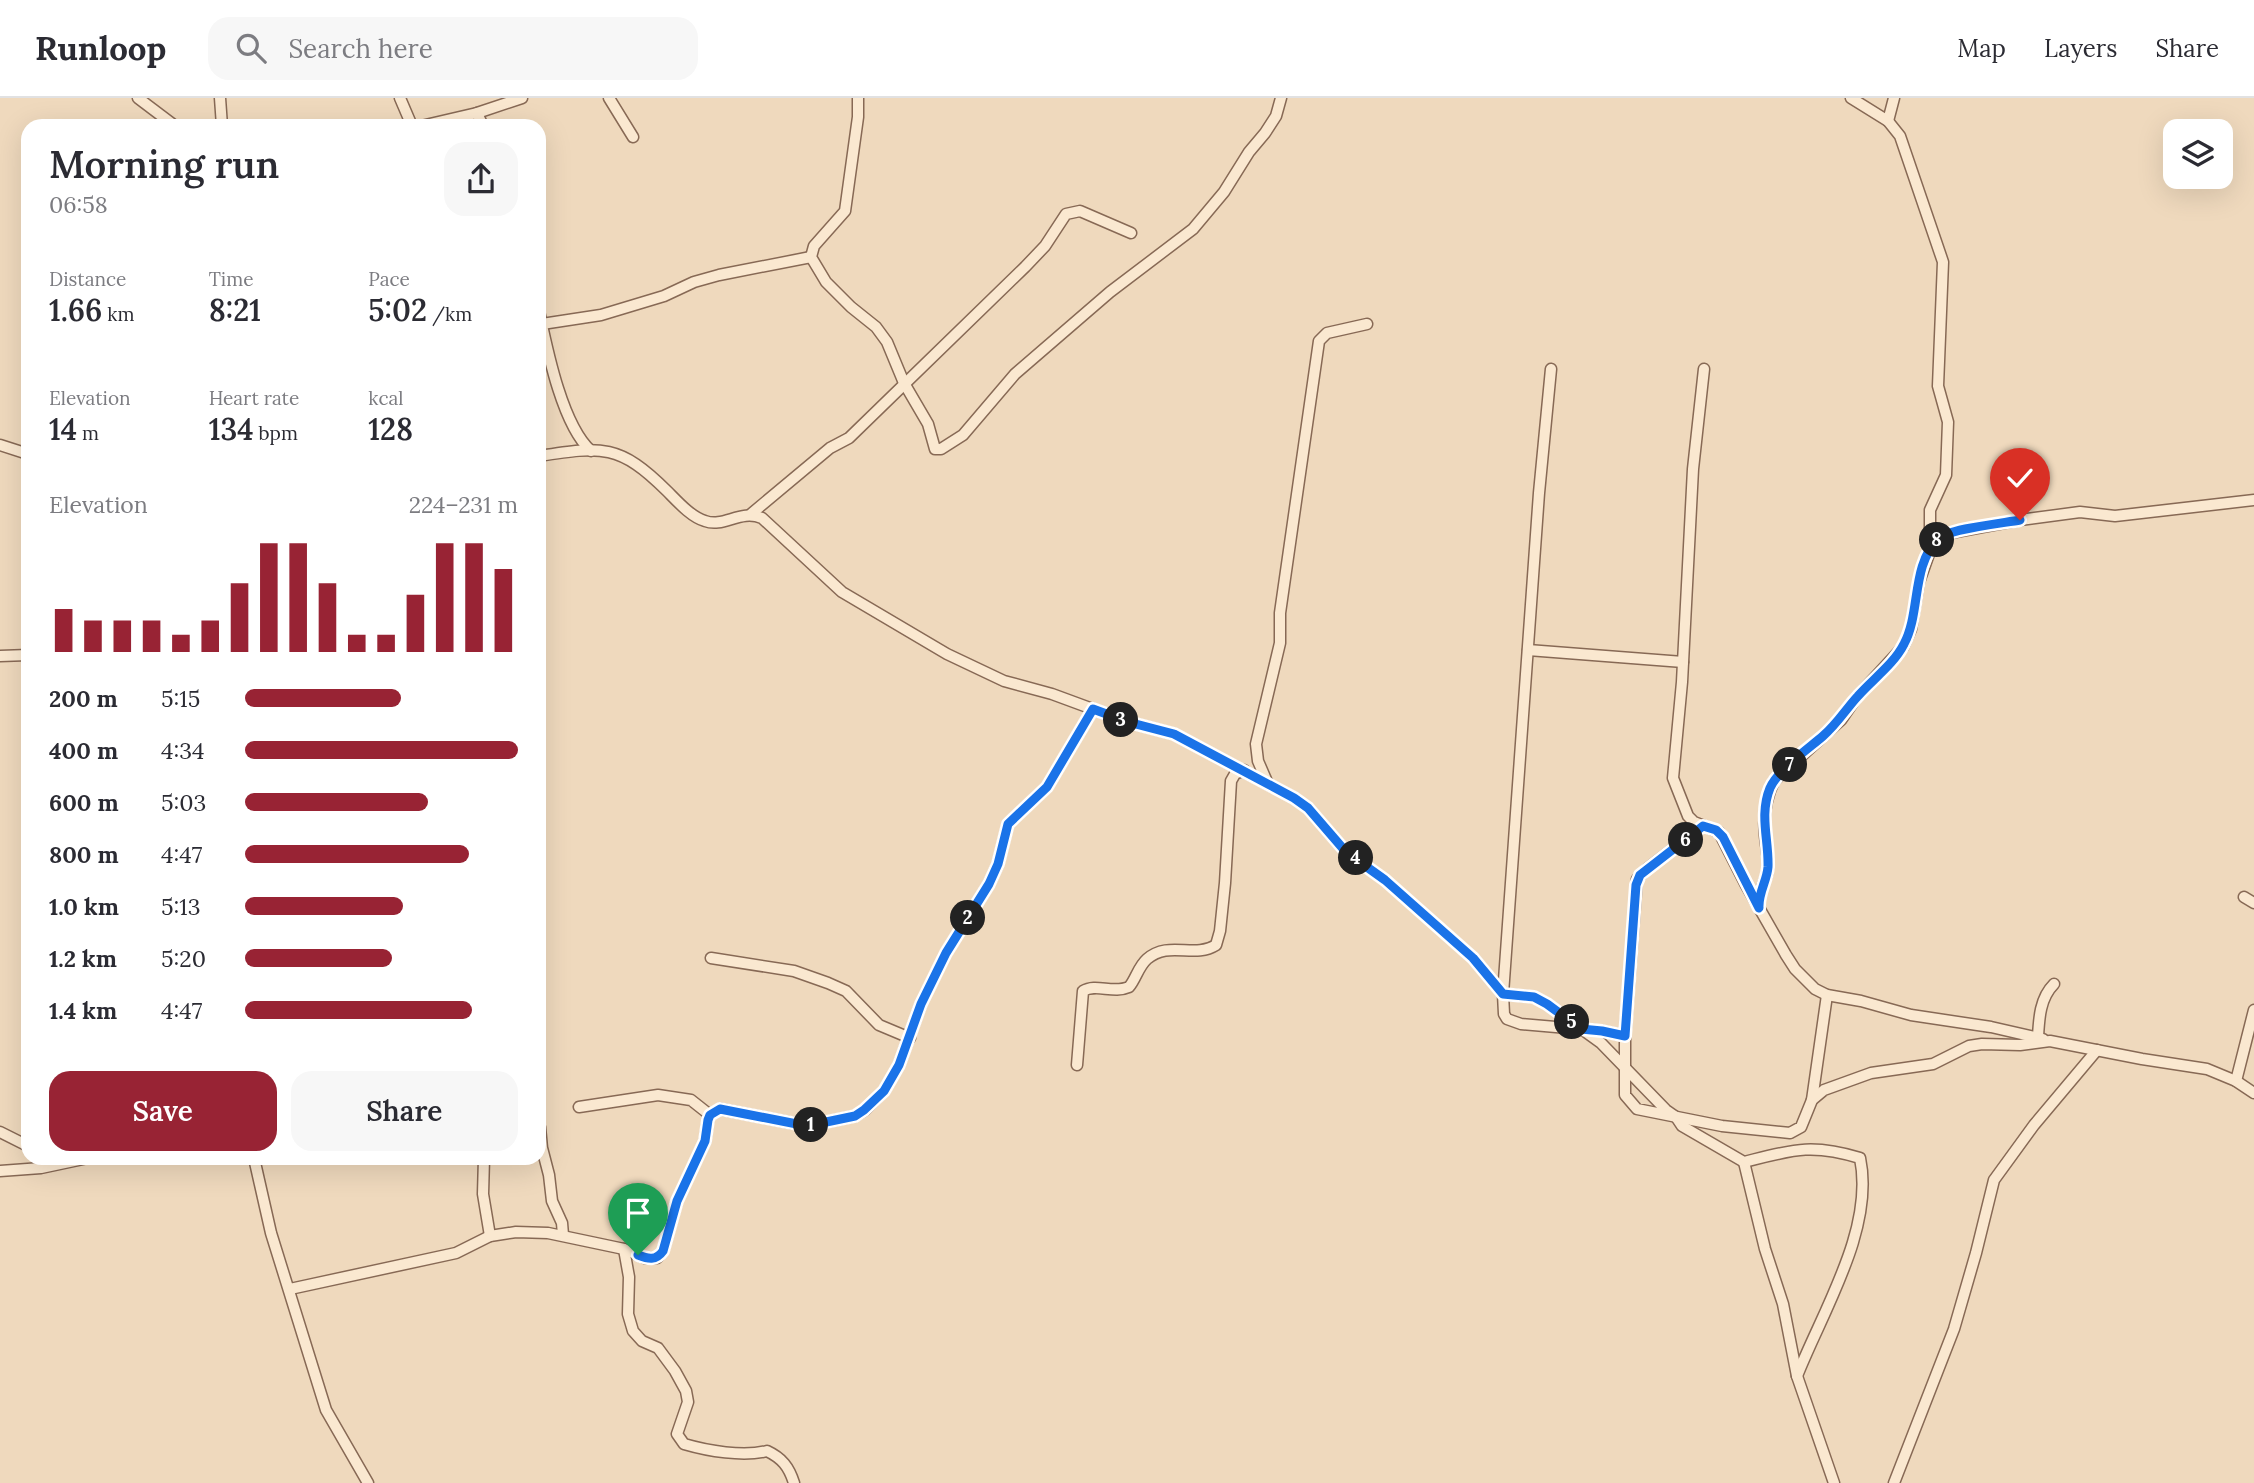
<!DOCTYPE html>
<html lang="en">
<head>
<meta charset="utf-8">
<style>
	body { margin:0; font-family:Lora,serif; background:#f7f7f7; color:#2b2b33; height:100vh; display:flex; flex-direction:column; font-size:26px; white-space:nowrap }
	* { box-sizing:border-box; margin:0 }
	p { font-size:23px; color:#7c7c81 }
	.icon { flex:none; width:38px; height:38px; fill:none; stroke:currentColor; stroke-width:2; stroke-linecap:round; stroke-linejoin:round }
	.map { position:relative; flex:1; overflow:hidden }
	.panel { position:absolute; left:21px; top:21px; width:525px; height:1046px; display:flex; flex-direction:column; background:#fff; border-radius:21px; box-shadow:0 7px 28px #0002 }
	.panel>* { flex:none }
	.buttons { position:absolute; left:2163px; top:21px; display:grid; gap:14px }
	.buttons a { display:grid; place-items:center; width:70px; height:70px; border-radius:14px; background:#fff; box-shadow:0 7px 28px #0002; font-size:35px }
	.pin { position:absolute; display:grid; place-items:center; width:60px; height:60px; color:#fff; margin:-72px -30px; border-radius:50% 50% 50% 0; rotate:-45deg; box-shadow:0 0 7px #0007 }
	.pin .icon { rotate:45deg }
	.km { position:absolute; width:35px; height:35px; margin:-18px; border-radius:50%; background:#222; color:#fff; font-size:19px; line-height:35px; text-align:center }
	.round { display:grid; place-items:center; flex:none; width:74px; height:74px; border-radius:21px; background:#f7f7f7 }
	.summary { display:flex; align-items:center; justify-content:space-between; height:119px; padding:0 28px }
	h1 { font-size:38px; font-weight:600; line-height:52px }
	.stats { display:grid; grid-template-columns:repeat(3,1fr); gap:10px; height:119px; padding:7px 28px }
	.stats div { display:grid; align-content:center }
	.stats b { font-size:30px; font-weight:600 }
	.stats small { font-size:19px; font-weight:400 }
	.stats p { font-size:19px }
	.chart { height:196px; padding:14px 28px }
	.chart p { display:flex; justify-content:space-between }
	.chart svg { width:100%; height:126px; margin-top:7px; stroke:#982334; stroke-width:6 }
	.primary-button { display:flex; gap:14px; margin-top:auto; padding:14px 28px }
	.primary-button a { flex:1; height:80px; border-radius:21px; background:#982334; color:#fff; font-size:28px; font-weight:600; line-height:80px; text-align:center }
	.primary-button a+a { background:#f7f7f7; color:#2b2b33 }
	ul { padding:0 28px; list-style:none; font-size:23px }
	li { display:grid; grid-template-columns:112px 84px 1fr; align-items:center; height:52px }
	li i { height:18px; border-radius:9px; background:#982334 }
	header { display:flex; align-items:center; gap:42px; box-sizing:border-box; height:98px; padding:0 35px; background:#fff; border-bottom:2px solid #e1e1e2 }
	header strong { font-size:33px }
	nav { display:flex; gap:38px; margin-inline-start:auto; font-size:24px }
	.search { width:490px; height:63px; background:#f7f7f7; display:flex; align-items:center; gap:18px; box-sizing:border-box; padding:0 24px; border-radius:21px; color:#7c7c81; font-size:26px }
	.map>svg:first-child { display:block }
	.lines { fill:none; stroke-linecap:round; stroke-linejoin:round }
	.minor-casing { stroke:#876955; stroke-width:13 }
	.minor { stroke:#fae8d0; stroke-width:10 }
	.route-casing { stroke:#fff; stroke-width:14 }
	.route { stroke:#1a73e8; stroke-width:9 }
</style>
</head>
<body>
<header>
<strong>Runloop</strong>
<div class="search"><svg class="icon" aria-label="search" viewBox="0 0 24 24"><circle cx="10" cy="10" r="6"/><path d="M15 15l6 6"/></svg>Search here</div>
<nav><a>Map</a><a>Layers</a><a>Share</a></nav>
</header>
<div class="map">
<svg width="2254" height="1385" viewBox="0 0 2254 1385">
	<rect width="100%" height="100%" fill="#efd9bd"/>
	<g class="lines">
		<!-- minor casing -->
		<g class="minor-casing">
			<g id="minor">
				<path d="M138,0L175,28"/>
				<path d="M220,0L222,28"/>
				<path d="M400,0L412,28"/>
				<path d="M609,0L633,39"/>
				<path d="M858,0V19L845,113L814,148L811,159L826,184L851,209L876,229L887,244L904,285L928,326L935,351H941L963,337L1015,276L1110,194L1193,131L1224,94L1249,54L1265,35L1276,18L1281,0"/>
				<path d="M477,15L483,28"/>
				<path d="M1888,23L1894,0"/>
				<path d="M421,28L477,15L522,0"/>
				<path d="M539,213C547,251 562,327 591,353"/>
				<path d="M542,226L601,217L664,198L694,184L719,177L811,159"/>
				<path d="M1551,271L1539,395L1503,896L1534,899L1547,906L1601,945L1666,1012L1676,1019L1682,1028L1744,1064C1792,1052 1811,1045 1860,1060C1875,1131 1822,1214 1797,1278"/>
				<path d="M1704,271L1693,371L1682,584L1673,680L1688,718L1694,724L1719,734L1746,787L1786,857L1795,871L1815,891L1827,897L1861,903L1911,917L1991,929L2043,941"/>
				<path d="M0,347L28,356"/>
				<path d="M539,358C602,348 620,346 667,393C677,403 691,419 705,423C724,430 740,411 762,420L842,494L947,556L1004,583L1052,596L1128,624L1174,636L1294,700L1308,710L1346,754L1385,782L1473,860L1503,896L1504,916L1507,921L1521,926L1602,933L1625,938V997L1637,1011L1722,1028L1790,1035L1801,1029L1812,1002L1824,992L1871,975L1933,966L1969,948L1982,946L2020,947L2050,943L2142,961L2207,971L2236,983L2254,995"/>
				<path d="M751,416L830,350L849,340L1025,169L1045,148L1066,116L1080,113L1131,135"/>
				<path d="M1930,453L1939,439L1945,436L2020,422L2080,414L2115,418L2254,402"/>
				<path d="M1528,552L1683,564"/>
				<path d="M0,558L28,557"/>
				<path d="M1268,686L1258,663L1256,646L1280,545V515L1319,243L1327,235L1367,226"/>
				<path d="M2244,799L2254,805"/>
				<path d="M1759,807C1758,795 1764,787 1767,776C1770,763 1766,750 1765,737C1763,719 1766,700 1774,683L1841,622L1856,600L1903,549L1911,531L1919,484L1930,453V412L1946,377L1948,324L1938,288L1943,164L1900,38L1888,23L1851,0"/>
				<path d="M711,860L794,873L828,885L846,893L879,927L910,940"/>
				<path d="M1625,938L1637,781L1647,771L1703,728"/>
				<path d="M2038,939C2039,920 2040,900 2054,886"/>
				<path d="M1077,967L1083,893C1096,885 1113,896 1129,889C1136,881 1138,869 1147,861C1169,842 1194,861 1216,847L1220,833L1225,785L1231,683L1235,676L1244,672"/>
				<path d="M2236,983L2254,912"/>
				<path d="M1812,1002L1827,897"/>
				<path d="M579,1009L658,997L691,1002L710,1017"/>
				<path d="M540,1029L542,1050L549,1077L552,1103L562,1125L563,1137"/>
				<path d="M0,1034L28,1048"/>
				<path d="M254,1060L271,1135L326,1312L368,1385"/>
				<path d="M484,1060L483,1096L490,1138"/>
				<path d="M1744,1064L1765,1151L1783,1206L1797,1278L1834,1385"/>
				<path d="M0,1073L41,1070L88,1060"/>
				<path d="M624,1151L629,1179L628,1216L633,1233L642,1243L658,1250L675,1273L686,1293L688,1304L677,1336L684,1346C708,1353 743,1359 767,1353C782,1360 789,1369 794,1385"/>
				<path d="M290,1191L456,1155L490,1138L516,1134L548,1135L624,1151L645,1160H657L663,1153L677,1103L705,1043L708,1022L710,1017L720,1011L807,1028L855,1018L865,1012L884,993L899,967L921,906L946,855L989,786L998,766L1008,726L1047,689L1093,611"/>
				<path d="M1894,1385L1954,1231L1976,1155L1994,1082L2034,1027L2097,952"/>
			</g>
		</g>
		<!-- minor -->
		<use href="#minor" class="minor"/>
	</g>
	<g class="lines">
		<!-- route casing -->
		<g class="route-casing">
			<path id="route" d="M638,1157C648,1161 656,1163 663,1153L677,1103L705,1043L708,1022L710,1017L720,1011L807,1028L855,1018L864,1012L884,993L899,967L921,906L946,855L989,786L998,766L1008,726L1047,689L1093,611L1128,624L1174,636L1294,700L1308,710L1346,754L1385,782L1473,860L1503,896L1534,899L1547,906L1581,931L1602,933L1625,938L1636,787L1640,777L1703,728L1716,732L1723,739L1759,810C1758,795 1767,783 1768,769C1769,742 1759,717 1770,690C1778,672 1808,651 1823,638C1837,626 1846,611 1858,598C1873,581 1894,566 1904,546C1921,514 1911,468 1938,441C1947,431 2004,425 2020,422"/>
		</g>
		<!-- route -->
		<use href="#route" class="route"/>
	</g>
</svg>
<div class="buttons">
<a><svg class="icon" aria-label="layers" viewBox="0 0 24 24"><path d="M12 4l9 5-9 5-9-5zM3 14l9 5 9-5"/></svg></a>
</div>
<div class="pin" style="left:638px;top:1157px;background:#1e9e55"><svg class="icon" aria-label="arrive" viewBox="0 0 24 24"><path d="M6 21V4h12l-3 4 3 4H6"/></svg></div>
<div class="pin" style="left:2020px;top:422px;background:#d93025"><svg class="icon" aria-label="check" viewBox="0 0 24 24"><path d="M5 12l5 5 9-10"/></svg></div>
<b class="km" style="left:811px;top:1027px">1</b>
<b class="km" style="left:968px;top:820px">2</b>
<b class="km" style="left:1121px;top:622px">3</b>
<b class="km" style="left:1356px;top:760px">4</b>
<b class="km" style="left:1572px;top:924px">5</b>
<b class="km" style="left:1686px;top:742px">6</b>
<b class="km" style="left:1790px;top:667px">7</b>
<b class="km" style="left:1937px;top:442px">8</b>
<section class="panel">
<div class="summary"><div><h1>Morning run</h1><p>06:58</p></div><a class="round"><svg class="icon" aria-label="share" viewBox="0 0 24 24"><path d="M12 15V3M7 8l5-5 5 5M5 13v7h14v-7"/></svg></a></div>
<div class="stats">
<div><p>Distance</p><b>1.66<small> km</small></b></div>
<div><p>Time</p><b>8:21</b></div>
<div><p>Pace</p><b>5:02<small> /km</small></b></div>
</div>
<div class="stats">
<div><p>Elevation</p><b>14<small> m</small></b></div>
<div><p>Heart rate</p><b>134<small> bpm</small></b></div>
<div><p>kcal</p><b>128</b></div>
</div>
<div class="chart"><p><span>Elevation</span>224–231 m</p>
<svg viewBox="0 0 160 44" preserveAspectRatio="none"><path d="M5 44V29M15 44V33M25 44V33M35 44V33M45 44V38M55 44V33M65 44V20M75 44V6M85 44V6M95 44V20M105 44V38M115 44V38M125 44V24M135 44V6M145 44V6M155 44V15"/></svg>
</div>
<ul>
<li><b>200 m</b>5:15<i style="width:57%"></i></li>
<li><b>400 m</b>4:34<i style="width:100%"></i></li>
<li><b>600 m</b>5:03<i style="width:67%"></i></li>
<li><b>800 m</b>4:47<i style="width:82%"></i></li>
<li><b>1.0 km</b>5:13<i style="width:58%"></i></li>
<li><b>1.2 km</b>5:20<i style="width:54%"></i></li>
<li><b>1.4 km</b>4:47<i style="width:83%"></i></li>
</ul>
<div class="primary-button"><a>Save</a><a>Share</a></div>
</section>
</div>
</body>
</html>
